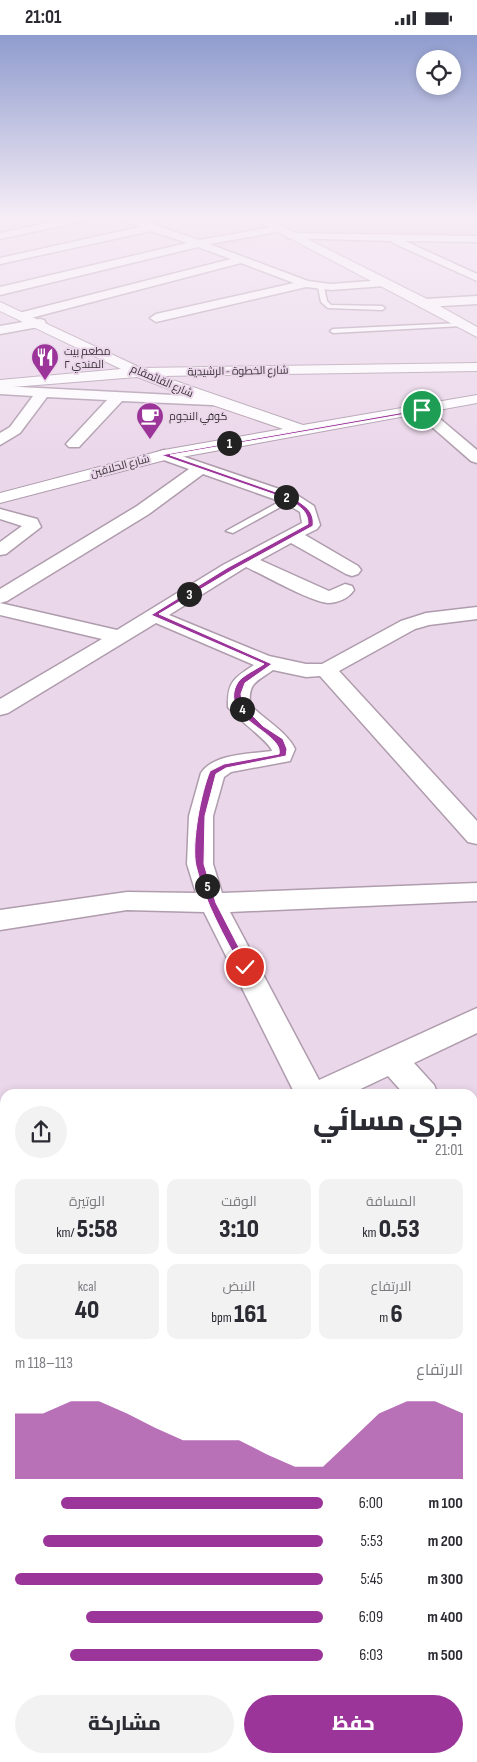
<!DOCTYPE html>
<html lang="ar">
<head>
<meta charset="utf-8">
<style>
	body { margin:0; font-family:"Sofia Sans Condensed",Cairo,sans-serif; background:#f2f2f3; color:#2b2b33; direction:rtl; height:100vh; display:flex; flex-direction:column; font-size:19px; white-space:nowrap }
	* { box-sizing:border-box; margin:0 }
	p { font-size:16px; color:#7c7c81 }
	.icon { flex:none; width:28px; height:28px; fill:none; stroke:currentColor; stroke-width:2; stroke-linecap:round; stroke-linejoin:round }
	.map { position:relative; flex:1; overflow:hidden; direction:ltr }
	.side { position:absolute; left:0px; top:1054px; width:478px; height:674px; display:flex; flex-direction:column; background:#fff; border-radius:15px 15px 0 0; box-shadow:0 2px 8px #0003; direction:rtl }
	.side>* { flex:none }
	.tools { position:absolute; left:416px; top:15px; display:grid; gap:10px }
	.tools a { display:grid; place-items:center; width:45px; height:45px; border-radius:50%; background:#fff; box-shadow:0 2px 8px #0003; font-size:25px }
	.pin { position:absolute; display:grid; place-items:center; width:42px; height:42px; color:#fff; margin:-21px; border:2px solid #fff; border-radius:50%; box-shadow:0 1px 5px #0007 }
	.km { position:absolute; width:25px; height:25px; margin:-12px; border-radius:50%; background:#222; color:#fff; font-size:14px; line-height:25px; text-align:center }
	.round { display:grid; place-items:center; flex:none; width:52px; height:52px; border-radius:26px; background:#f2f2f3 }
	.summary { display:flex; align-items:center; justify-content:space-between; height:85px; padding:0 15px }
	h1 { font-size:28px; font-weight:800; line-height:38px }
	.stats { display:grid; grid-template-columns:repeat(3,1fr); gap:8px; height:85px; padding:5px 15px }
	.stats div { display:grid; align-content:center; border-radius:10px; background:#f2f2f3; text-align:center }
	.stats b { font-size:25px; font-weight:800 }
	.stats small { font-size:14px; font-weight:400 }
	.stats p { font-size:14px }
	.chart { height:140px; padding:10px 15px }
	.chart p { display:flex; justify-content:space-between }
	.chart svg { width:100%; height:90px; margin-top:5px; fill:#9b359a; opacity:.7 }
	.action { display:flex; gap:10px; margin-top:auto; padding:10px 15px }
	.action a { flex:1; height:58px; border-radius:30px; background:#9b359a; color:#fff; font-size:20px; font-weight:800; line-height:58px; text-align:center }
	.action a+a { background:#f2f2f3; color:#2b2b33 }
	ul { padding:0 15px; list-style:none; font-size:16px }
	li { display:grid; grid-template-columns:80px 60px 1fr; align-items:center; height:38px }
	li i { height:12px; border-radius:6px; background:#9b359a }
	.status { display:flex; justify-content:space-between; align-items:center; height:35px; padding:0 25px; background:#fff; direction:ltr }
	.status svg { height:14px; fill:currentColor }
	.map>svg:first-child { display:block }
	.built { fill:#e3c9e1 }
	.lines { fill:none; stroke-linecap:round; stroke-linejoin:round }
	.lane-casing { stroke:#af9cad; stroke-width:3 }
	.street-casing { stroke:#af9cad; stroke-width:3 }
	.secondary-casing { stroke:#af9cad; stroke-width:2 }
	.lane { fill:#fff; fill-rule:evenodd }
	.street { fill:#fff; fill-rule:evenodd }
	.secondary { fill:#fff; fill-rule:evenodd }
	.shaded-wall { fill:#a27da0 }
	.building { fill:#e7b2e4; stroke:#a27da0 }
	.route { fill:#9b359a; stroke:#fff }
	.labels { text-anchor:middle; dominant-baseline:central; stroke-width:4; stroke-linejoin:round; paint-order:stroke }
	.far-poi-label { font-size:11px; fill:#3a3239; stroke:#ebd7ea; text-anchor:start }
	.far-street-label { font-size:11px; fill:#3a3239; stroke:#ebd7ea }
</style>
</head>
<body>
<div class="status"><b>21:01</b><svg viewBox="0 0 49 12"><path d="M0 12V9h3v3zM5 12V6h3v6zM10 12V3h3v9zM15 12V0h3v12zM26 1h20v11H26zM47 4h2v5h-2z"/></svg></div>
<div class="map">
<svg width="477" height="1727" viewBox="0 0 477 1727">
	<rect width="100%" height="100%" fill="#ebd7ea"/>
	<!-- built -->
	<g class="built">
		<path d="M314,181H469L477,199L316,198Z"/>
		<path d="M260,200L268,203L219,212L208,207Z"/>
	</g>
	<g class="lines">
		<!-- lane casing -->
		<g class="lane-casing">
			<g id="lane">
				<path d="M321,250L324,252L327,266L331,270L382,271L385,273L382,275L328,273L321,267L318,252Z"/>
				<path d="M460,288L462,291L333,298L330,296L333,294Z"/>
				<path d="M288,462L295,464L233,498L226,496Z"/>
			</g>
		</g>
		<!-- street casing -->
		<g class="street-casing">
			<g id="street">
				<path d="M78,181H99L94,184L0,204V198Z"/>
				<path d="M112,181H128L199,205L278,191L283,194L282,196L209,209L308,246L331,249L384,245L390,248L384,251L331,255L306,252L156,287L150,283L156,279L294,248L241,228L27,284H19L17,281L19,278L231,224L198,212L0,260V252L187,208L151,196L0,229V223L140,192Z"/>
				<path d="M291,198L477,201V207L405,206L477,239V246L393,208L392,206L287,203L286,201L287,199Z"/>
				<path d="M477,261V269L425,272L419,268L425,264Z"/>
				<path d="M40,284L44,285L46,288L44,291L0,299V291Z"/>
				<path d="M0,351L212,362L217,363L219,366L217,369L212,370L122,366L79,412H69L66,409L107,365L47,362L20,398L0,410V398L10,392L33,361L0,359Z"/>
				<path d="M421,371L426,372L477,415V428L471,426L416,378L414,375L416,372Z"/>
				<path d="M164,415L297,460L314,471L320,490L317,494L305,500L358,531L361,535L358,539L352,541L346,539L291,508L260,525L329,556L345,549L352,551L354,555C349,563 338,568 328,568C311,567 264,540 246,532L169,580L269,621L306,629H322L401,586L426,578L477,572V584L429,590L415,594L339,636L477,786V809L468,807L320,641L306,642L273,635C256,647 248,648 250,670C264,684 287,697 295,714L290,726L231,737L224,742L213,781V829L222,858L477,848V866L230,877L319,1045L477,973V998L414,1028L434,1050L438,1059H404L388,1041L350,1059H295L204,877L127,875L0,895V875L127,857L196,858L187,829L189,781L201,738C214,718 251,719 272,716C271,708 236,683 228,672C227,647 234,643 254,630L156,588L8,678L0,680V664L102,604L0,580V568L117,595L223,530L302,488L300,477L285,468L203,439L149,479L7,566L0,568V554L137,471L189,434L158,423L156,420L158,417Z"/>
				<path d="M0,474L37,484L41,492L6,519L0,520V507L22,491L0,484Z"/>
				<path d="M472,1102L477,1104V1135L472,1134Z"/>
				<path d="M5,1194V1226L0,1228V1196Z"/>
				<path d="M5,1391V1433L0,1435V1393Z"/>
				<path d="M477,1523V1567L472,1569V1525Z"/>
				<path d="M247,1722H298L296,1727H246Z"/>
			</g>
		</g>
		<!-- secondary casing -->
		<g class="secondary-casing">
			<g id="secondary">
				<path d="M248,181H262L429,265L477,292V302Z"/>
				<path d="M0,267L141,333L477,328V336L161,341L303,390L477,360V368L165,425L0,468V458L164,415L283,394L195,364L137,342L0,353V345L121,334L0,276Z"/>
			</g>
		</g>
		<!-- lane -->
		<use href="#lane" class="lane"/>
		<!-- street -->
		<use href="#street" class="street"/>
		<!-- secondary -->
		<use href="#secondary" class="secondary"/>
	</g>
	<!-- shaded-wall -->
	<path class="shaded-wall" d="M130,1722H139L132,1727H125L124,1726Z"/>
	<!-- building -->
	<path class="building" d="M123,1722H130L124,1726Z"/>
	<!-- sky -->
	<linearGradient id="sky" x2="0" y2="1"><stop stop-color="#8f9cce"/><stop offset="0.43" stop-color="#f6edf6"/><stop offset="1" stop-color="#f6edf6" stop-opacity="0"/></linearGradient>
	<rect width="477" height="423" fill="url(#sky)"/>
	<!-- route -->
	<path class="route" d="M422,374L423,376L170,420L293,463C304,470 315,476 313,491L231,536L159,579L272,629L245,648L241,659L243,671L263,691L283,704L287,714L286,721L226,733L216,739L205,781L204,829L216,868L249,932L248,934H242C224,901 205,868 196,831C191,809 201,757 210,736L224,729L279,719C284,697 216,683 238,647C243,640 257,634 264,629L151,580L227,533L308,489C308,476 300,472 290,465L161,420Z"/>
	<!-- icons -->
	<defs>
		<g id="restaurant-pin" transform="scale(1.4375)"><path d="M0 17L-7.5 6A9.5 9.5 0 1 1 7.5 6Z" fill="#9b359a" stroke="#ebd7ea"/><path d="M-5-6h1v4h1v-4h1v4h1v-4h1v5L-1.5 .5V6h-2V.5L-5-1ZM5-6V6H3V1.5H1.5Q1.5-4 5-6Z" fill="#fff"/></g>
		<g id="cafe-pin" transform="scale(1.4375)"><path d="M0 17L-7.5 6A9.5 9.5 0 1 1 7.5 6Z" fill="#9b359a" stroke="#ebd7ea"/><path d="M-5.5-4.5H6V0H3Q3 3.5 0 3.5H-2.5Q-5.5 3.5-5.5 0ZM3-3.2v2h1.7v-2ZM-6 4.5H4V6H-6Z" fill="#fff"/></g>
	</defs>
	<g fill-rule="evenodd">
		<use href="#restaurant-pin" x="45" y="322"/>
		<use href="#cafe-pin" x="150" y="381"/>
	</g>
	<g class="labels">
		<!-- far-poi labels -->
		<g class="far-poi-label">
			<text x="64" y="316">مطعم بيت<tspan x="64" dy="13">المندي ٢</tspan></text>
			<text x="169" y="381">كوفي النجوم</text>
		</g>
		<!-- far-street labels -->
		<g class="far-street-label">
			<text transform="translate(238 336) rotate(-1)">شارع الخطوة - الرشيدية</text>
			<text transform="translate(162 346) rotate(23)">شارع القائمقام</text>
			<text transform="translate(120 431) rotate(-15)">شارع الحلاقين</text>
		</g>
	</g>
</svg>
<div class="tools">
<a><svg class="icon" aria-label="locate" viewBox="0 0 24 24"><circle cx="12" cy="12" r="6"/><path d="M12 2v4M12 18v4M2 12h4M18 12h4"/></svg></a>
</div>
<div class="pin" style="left:422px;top:375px;background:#1e9e55"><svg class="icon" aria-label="arrive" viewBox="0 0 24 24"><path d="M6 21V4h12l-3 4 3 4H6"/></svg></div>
<div class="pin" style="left:245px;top:932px;background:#d93025"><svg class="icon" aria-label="check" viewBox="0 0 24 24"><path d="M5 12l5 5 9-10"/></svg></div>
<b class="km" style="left:229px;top:408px">1</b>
<b class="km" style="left:286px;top:462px">2</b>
<b class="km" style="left:189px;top:559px">3</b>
<b class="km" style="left:242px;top:674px">4</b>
<b class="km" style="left:207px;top:851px">5</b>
<section class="side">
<div class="summary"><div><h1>جري مسائي</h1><p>21:01</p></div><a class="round"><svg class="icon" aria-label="share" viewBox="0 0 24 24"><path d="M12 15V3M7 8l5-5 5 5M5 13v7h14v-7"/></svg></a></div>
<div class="stats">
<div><p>المسافة</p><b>0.53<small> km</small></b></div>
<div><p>الوقت</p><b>3:10</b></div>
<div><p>الوتيرة</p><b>5:58<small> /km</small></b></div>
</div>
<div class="stats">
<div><p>الارتفاع</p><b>6<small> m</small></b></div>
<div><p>النبض</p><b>161<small> bpm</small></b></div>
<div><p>kcal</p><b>40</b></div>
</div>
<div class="chart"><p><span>الارتفاع</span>113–118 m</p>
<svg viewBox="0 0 160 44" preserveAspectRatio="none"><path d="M0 44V12L10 12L20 6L30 6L40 12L50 19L60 25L70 25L80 25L90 32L100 38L110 38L120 25L130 12L140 6L150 6L160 12V44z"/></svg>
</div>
<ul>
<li><b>100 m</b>6:00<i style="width:85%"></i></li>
<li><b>200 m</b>5:53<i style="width:91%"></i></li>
<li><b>300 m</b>5:45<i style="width:100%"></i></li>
<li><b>400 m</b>6:09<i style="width:77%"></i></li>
<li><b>500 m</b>6:03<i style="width:82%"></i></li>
</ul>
<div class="action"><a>حفظ</a><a>مشاركة</a></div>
</section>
</div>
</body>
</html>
